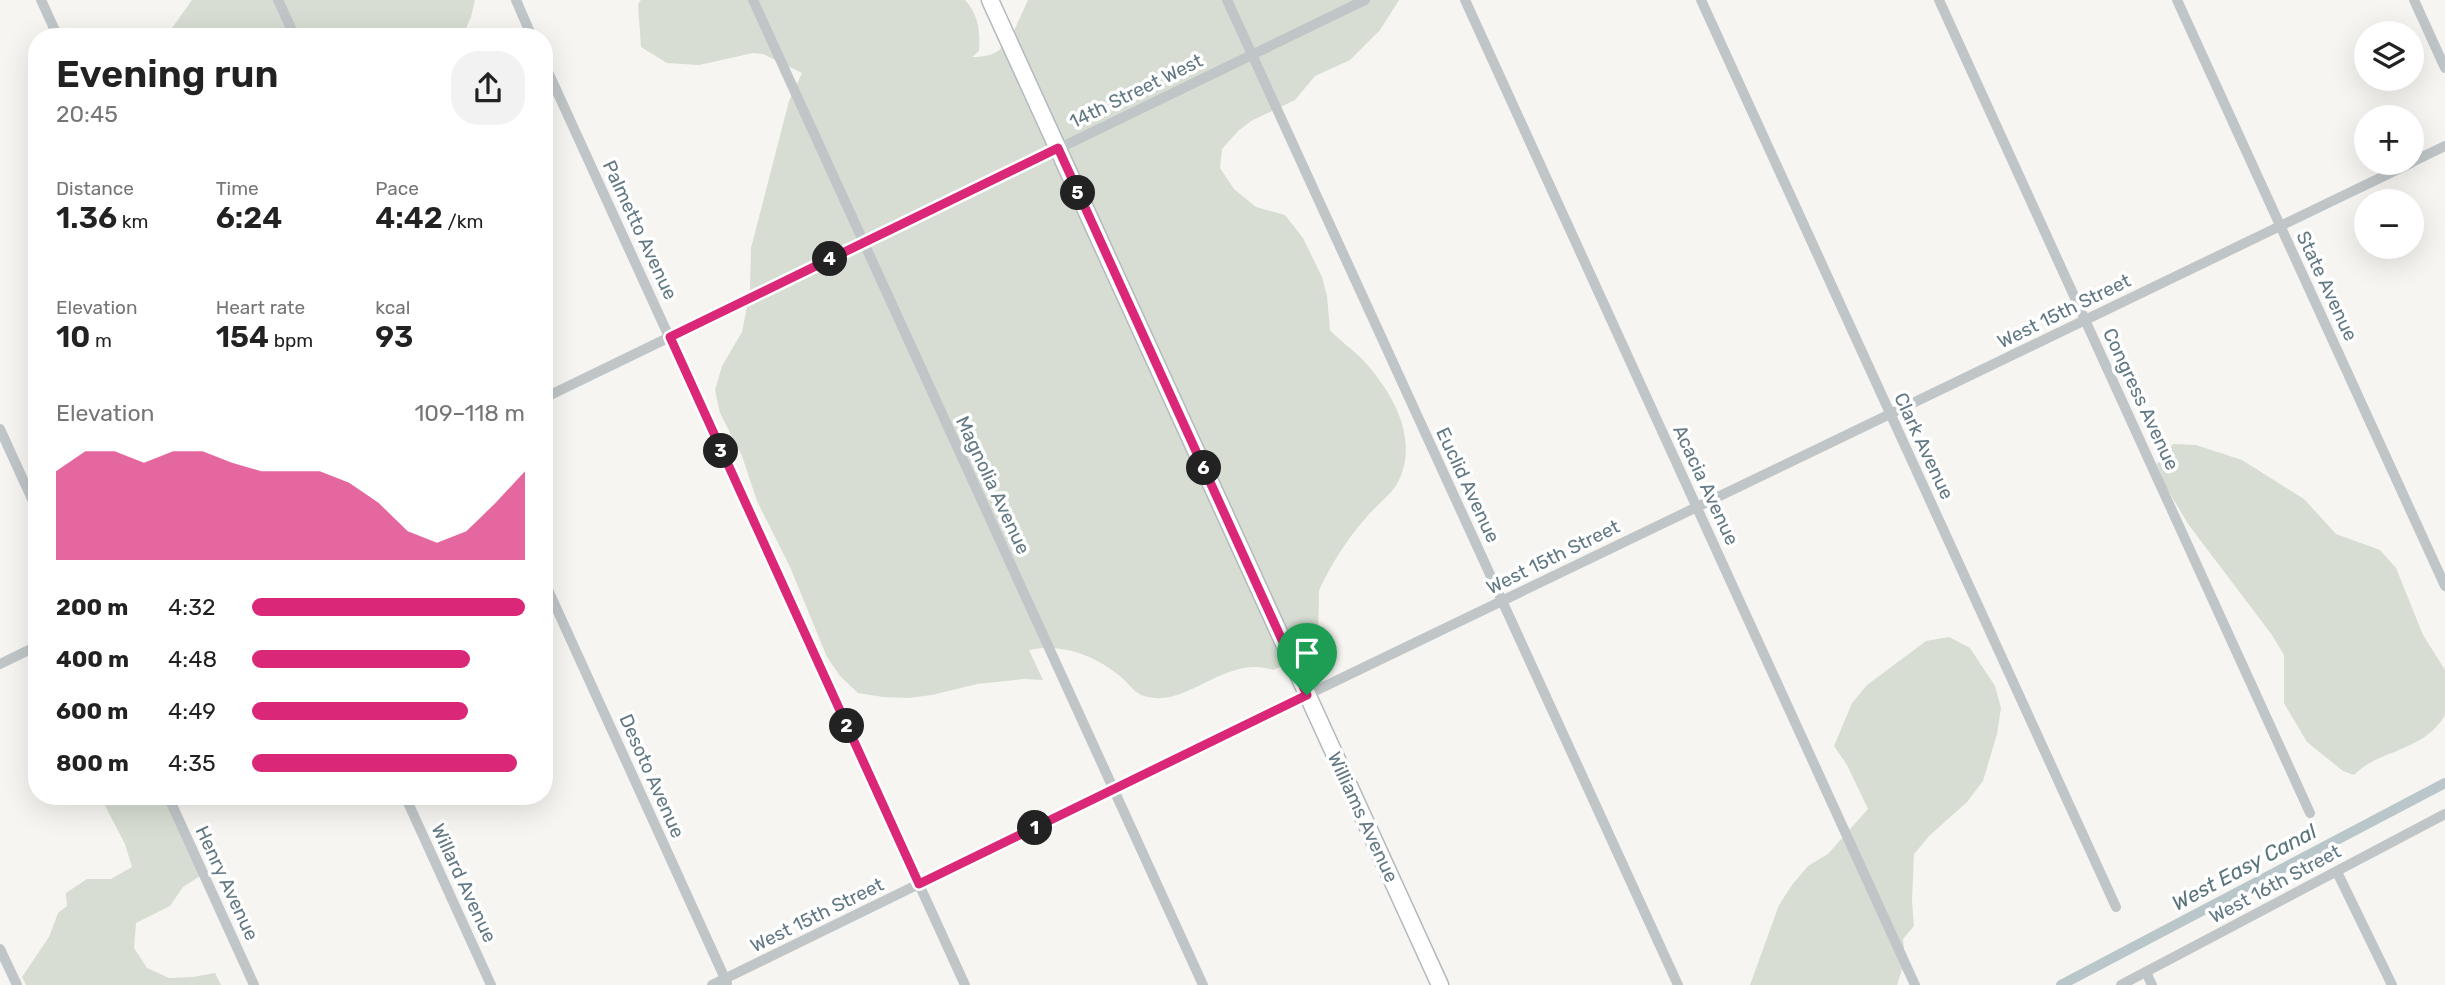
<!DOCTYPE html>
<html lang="en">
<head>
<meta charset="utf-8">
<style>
	body { margin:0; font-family:Rubik,sans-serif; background:#f2f2f2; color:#222; height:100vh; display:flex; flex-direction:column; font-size:26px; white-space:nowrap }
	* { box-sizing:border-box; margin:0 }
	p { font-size:23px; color:#767676 }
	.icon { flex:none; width:38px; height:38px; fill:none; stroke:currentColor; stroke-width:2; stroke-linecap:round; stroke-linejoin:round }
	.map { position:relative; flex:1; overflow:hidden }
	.sheet { position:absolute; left:28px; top:28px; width:525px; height:777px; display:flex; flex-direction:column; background:#fff; border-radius:28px; box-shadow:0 7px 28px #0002 }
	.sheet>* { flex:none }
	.fabs { position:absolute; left:2354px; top:21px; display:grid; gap:14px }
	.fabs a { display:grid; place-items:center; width:70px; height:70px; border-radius:50%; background:#fff; box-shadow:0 7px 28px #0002; font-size:35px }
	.pin { position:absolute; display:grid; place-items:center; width:60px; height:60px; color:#fff; margin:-72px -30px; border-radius:50% 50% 50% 0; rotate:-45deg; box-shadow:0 0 7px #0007 }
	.pin .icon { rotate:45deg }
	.km { position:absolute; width:35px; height:35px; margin:-18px; border-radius:50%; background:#222; color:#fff; font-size:19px; line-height:35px; text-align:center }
	.round { display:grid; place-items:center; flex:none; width:74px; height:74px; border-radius:28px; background:#f2f2f2 }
	.overview { display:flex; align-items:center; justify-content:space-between; height:119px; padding:0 28px }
	h1 { font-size:38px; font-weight:600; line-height:52px }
	.stats { display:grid; grid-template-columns:repeat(3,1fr); gap:10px; height:119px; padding:7px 28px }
	.stats div { display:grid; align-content:center }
	.stats b { font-size:30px; font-weight:600 }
	.stats small { font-size:19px; font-weight:400 }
	.stats p { font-size:19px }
	.chart { height:196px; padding:14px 28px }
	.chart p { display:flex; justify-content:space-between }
	.chart svg { width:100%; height:126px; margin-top:7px; fill:#db2777; opacity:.7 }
	ul { padding:0 28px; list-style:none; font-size:23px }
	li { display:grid; grid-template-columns:112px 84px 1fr; align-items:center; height:52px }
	li i { height:18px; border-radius:9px; background:#db2777 }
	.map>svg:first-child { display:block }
	.green { fill:#d7ddd2 }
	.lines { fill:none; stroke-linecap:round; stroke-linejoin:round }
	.canal { stroke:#b9c7cb; stroke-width:10 }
	.secondary-casing { stroke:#b3babd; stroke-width:19 }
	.street { stroke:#c0c6c8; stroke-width:10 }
	.secondary { stroke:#fff; stroke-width:16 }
	.route-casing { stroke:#fff; stroke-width:14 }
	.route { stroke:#db2777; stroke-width:9 }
	.labels { text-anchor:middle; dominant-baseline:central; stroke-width:7; stroke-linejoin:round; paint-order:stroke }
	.street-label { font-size:19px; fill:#637984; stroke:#fff }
	.water-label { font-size:21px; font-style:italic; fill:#5a767b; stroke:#fff }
</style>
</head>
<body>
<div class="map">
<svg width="2445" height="985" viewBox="0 0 2445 985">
	<rect width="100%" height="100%" fill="#f6f5f1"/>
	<!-- green -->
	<g class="green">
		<path d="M192,0H475L471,17L462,37H168L172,28Z"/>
		<path d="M641,0H965C979,15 980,31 979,51L972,57C985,57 997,55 1005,44L1287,664L1273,670C1229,655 1191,702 1155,698C1134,696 1134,688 1120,676C1094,655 1062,643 1029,650L1043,680L1024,679L977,684L932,695L908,698L883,697L858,693L840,676L827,657L790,567L757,501L742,456L720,413L715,390L722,366L742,332L750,291L751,248L789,101L802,73L763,54L753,53L699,65L667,63L641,47L638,4Z"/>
		<path d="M1028,0H1399L1380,30L1350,60L1315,76L1295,100L1251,121L1238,131L1222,149L1220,168L1234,189L1256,207L1285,215L1303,238L1322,277L1327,296L1330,330C1340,341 1352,349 1362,359C1392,391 1421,440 1397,484C1390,496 1374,507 1365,519C1347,539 1333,562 1321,586C1318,591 1319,596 1319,601C1318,628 1320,640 1300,659H1297L1012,35Z"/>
		<path d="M2173,444L2196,445L2242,460L2304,499L2336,534L2380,550L2396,568L2423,635L2445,670V715C2424,752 2379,749 2354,775L2343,771L2307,742L2284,703V655L2272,635L2188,524L2165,485L2157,464Z"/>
		<path d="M1949,637L1970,648L1995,686L2001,708L1997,734L1983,781L1967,802L1929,836L1914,854L1912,901L1914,926L1903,939L1905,960L1897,985H1750L1779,905L1792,885L1808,866L1828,854L1868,809L1847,765L1834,746L1852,703L1867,685L1926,641Z"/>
		<path d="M100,796H168L203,874L183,887L170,906L136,923L134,948L147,968L169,978L193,977L215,973L221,985H26L22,977L49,937L58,913L67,906L66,893L87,879H111L132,867L125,844Z"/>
	</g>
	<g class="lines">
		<!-- canal -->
		<path class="canal" d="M2061,985L2445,783"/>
		<!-- secondary casing -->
		<g class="secondary-casing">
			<path id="secondary" d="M990,0L1440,985"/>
		</g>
		<!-- street -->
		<g class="street">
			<path d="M41,0L58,37"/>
			<path d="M278,0L295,37"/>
			<path d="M516,0L532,37"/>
			<path d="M753,0L1203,985"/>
			<path d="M1227,0L1678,985"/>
			<path d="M1465,0L1915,985"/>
			<path d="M1701,0L2116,907"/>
			<path d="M1939,0L2310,813"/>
			<path d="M2177,0L2445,586"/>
			<path d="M2414,0L2445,68"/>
			<path d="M544,63L965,985"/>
			<path d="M2412,162L2445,146"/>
			<path d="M544,398L1365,0"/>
			<path d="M0,429L37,510"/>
			<path d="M544,581L727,983"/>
			<path d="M0,664L37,646"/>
			<path d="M168,796L254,985"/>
			<path d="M405,796L491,985"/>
			<path d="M2337,872L2392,985"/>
			<path d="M0,949L17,985"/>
			<path d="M2146,972L2152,985"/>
			<path d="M712,985L1234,730L2411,163"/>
			<path d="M2121,985L2445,814"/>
		</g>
		<!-- secondary -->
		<use href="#secondary" class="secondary"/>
	</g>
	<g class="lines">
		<!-- route casing -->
		<g class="route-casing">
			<path id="route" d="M1058,148L1307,695L919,884L670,337Z"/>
		</g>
		<!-- route -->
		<use href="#route" class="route"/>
	</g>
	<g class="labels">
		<!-- street labels -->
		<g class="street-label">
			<text transform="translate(1136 91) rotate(-26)">14th Street West</text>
			<text transform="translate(640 230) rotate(65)">Palmetto Avenue</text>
			<text transform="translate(2327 286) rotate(65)">State Avenue</text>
			<text transform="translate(2064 311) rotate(-26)">West 15th Street</text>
			<text transform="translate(2141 399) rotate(65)">Congress Avenue</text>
			<text transform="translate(1924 446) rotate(65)">Clark Avenue</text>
			<text transform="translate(993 485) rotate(65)">Magnolia Avenue</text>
			<text transform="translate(1468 485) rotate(65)">Euclid Avenue</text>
			<text transform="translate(1706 485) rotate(65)">Acacia Avenue</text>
			<text transform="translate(1553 557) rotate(-26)">West 15th Street</text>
			<text transform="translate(652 776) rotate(66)">Desoto Avenue</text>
			<text transform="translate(1363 817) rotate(65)">Williams Avenue</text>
			<text transform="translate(227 883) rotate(65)">Henry Avenue</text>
			<text transform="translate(464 883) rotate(65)">Willard Avenue</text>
			<text transform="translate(2275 884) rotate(-28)">West 16th Street</text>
			<text transform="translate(817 915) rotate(-26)">West 15th Street</text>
		</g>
		<!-- water labels -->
		<g class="water-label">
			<text transform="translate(2244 867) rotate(-28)">West Easy Canal</text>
		</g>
	</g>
</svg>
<div class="fabs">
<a><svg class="icon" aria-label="layers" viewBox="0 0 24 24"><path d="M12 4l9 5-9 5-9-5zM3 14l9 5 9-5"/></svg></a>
<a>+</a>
<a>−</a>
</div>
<div class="pin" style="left:1307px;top:695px;background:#1e9e55"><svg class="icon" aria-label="arrive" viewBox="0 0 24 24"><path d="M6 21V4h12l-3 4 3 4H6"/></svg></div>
<b class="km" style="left:1035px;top:828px">1</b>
<b class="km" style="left:847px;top:726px">2</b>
<b class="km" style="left:721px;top:451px">3</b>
<b class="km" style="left:830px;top:259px">4</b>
<b class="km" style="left:1078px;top:193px">5</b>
<b class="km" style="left:1204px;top:468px">6</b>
<section class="sheet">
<div class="overview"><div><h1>Evening run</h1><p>20:45</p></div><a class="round"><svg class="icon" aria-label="share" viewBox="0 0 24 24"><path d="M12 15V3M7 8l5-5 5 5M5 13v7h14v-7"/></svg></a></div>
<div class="stats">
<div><p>Distance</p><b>1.36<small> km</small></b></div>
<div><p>Time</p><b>6:24</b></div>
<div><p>Pace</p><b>4:42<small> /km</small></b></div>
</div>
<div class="stats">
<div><p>Elevation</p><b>10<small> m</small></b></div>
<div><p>Heart rate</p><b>154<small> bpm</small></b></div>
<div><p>kcal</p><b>93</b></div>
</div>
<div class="chart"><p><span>Elevation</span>109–118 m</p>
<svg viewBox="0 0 160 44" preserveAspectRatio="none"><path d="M0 44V13L10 6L20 6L30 10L40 6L50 6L60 10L70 13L80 13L90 13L100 17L110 24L120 34L130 38L140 34L150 24L160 13V44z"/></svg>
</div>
<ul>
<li><b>200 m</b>4:32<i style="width:100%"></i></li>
<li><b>400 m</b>4:48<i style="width:80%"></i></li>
<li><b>600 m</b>4:49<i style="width:79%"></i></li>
<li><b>800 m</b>4:35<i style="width:97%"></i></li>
</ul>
</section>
</div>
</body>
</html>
